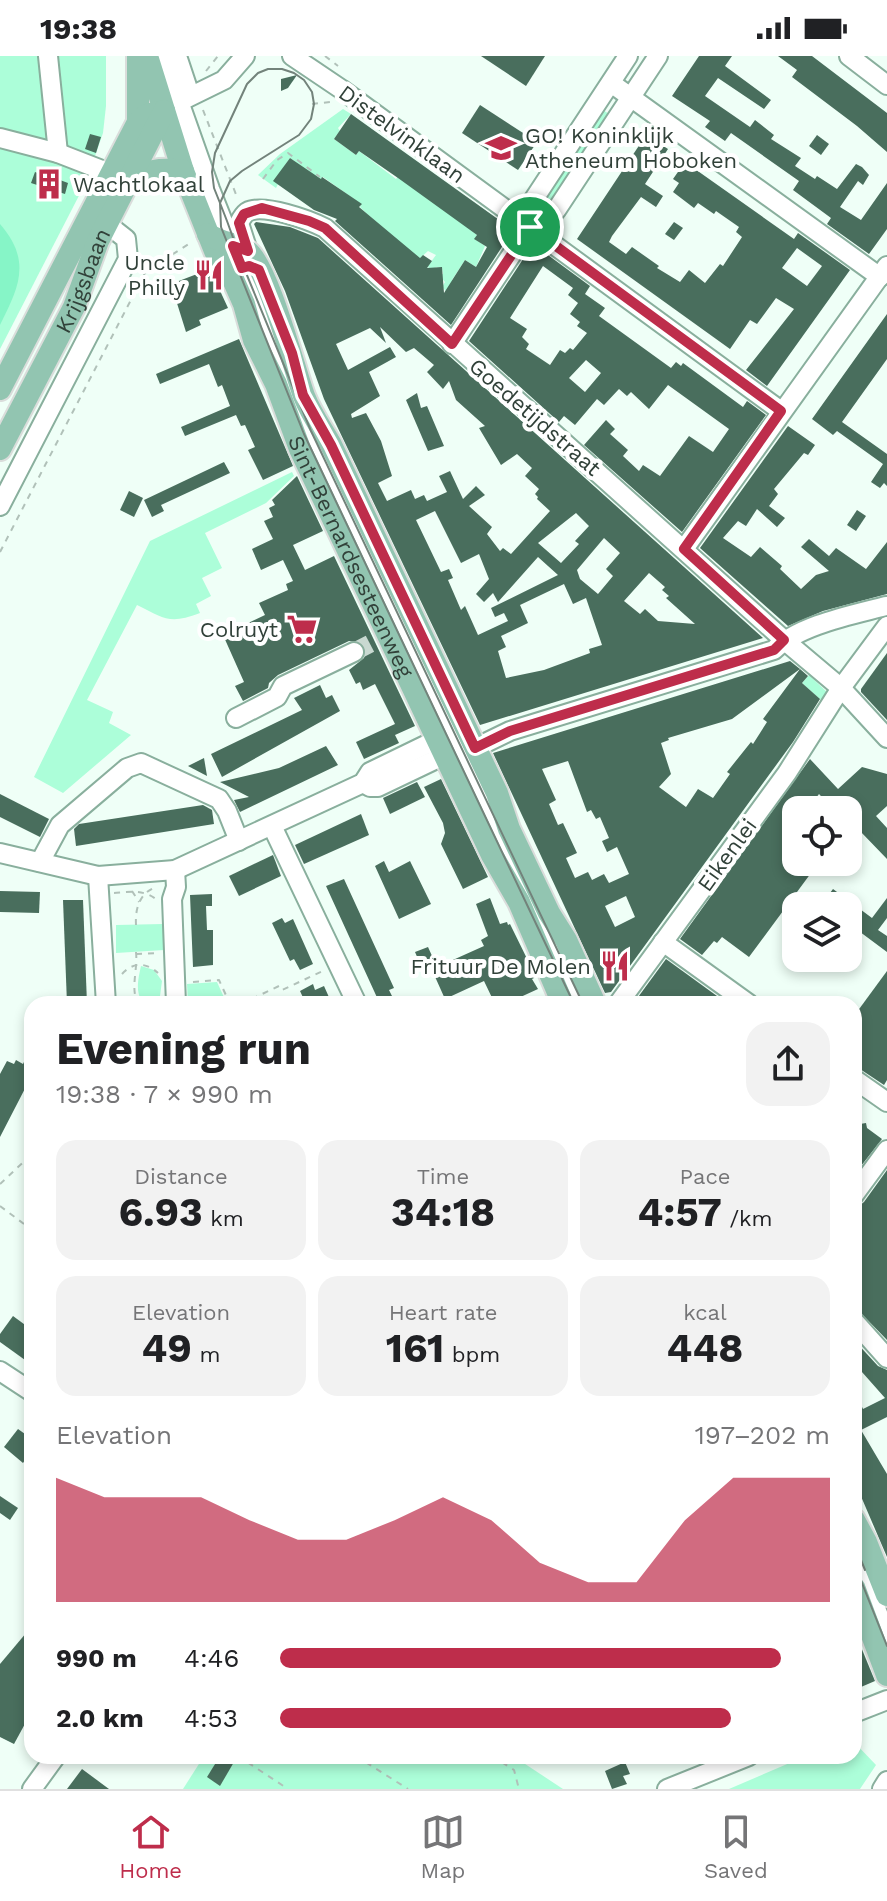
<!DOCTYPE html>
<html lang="en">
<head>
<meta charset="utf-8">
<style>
	body { margin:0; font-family:"Work Sans",sans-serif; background:#f2f2f2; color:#202124; height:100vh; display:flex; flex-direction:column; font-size:30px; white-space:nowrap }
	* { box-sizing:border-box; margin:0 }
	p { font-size:26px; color:#757577 }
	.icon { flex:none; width:44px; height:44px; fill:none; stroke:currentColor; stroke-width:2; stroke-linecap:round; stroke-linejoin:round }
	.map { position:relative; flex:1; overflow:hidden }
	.details { position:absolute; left:24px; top:940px; width:838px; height:768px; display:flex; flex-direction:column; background:#fff; border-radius:24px; box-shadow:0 4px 12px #0003 }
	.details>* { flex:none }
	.tools { position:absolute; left:782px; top:740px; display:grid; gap:16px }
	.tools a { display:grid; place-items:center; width:80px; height:80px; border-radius:16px; background:#fff; box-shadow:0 4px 12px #0003; font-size:40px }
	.pin { position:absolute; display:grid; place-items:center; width:68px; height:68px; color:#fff; margin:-34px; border:4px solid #fff; border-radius:50%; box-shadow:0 2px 8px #0007 }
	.round { display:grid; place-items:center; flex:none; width:84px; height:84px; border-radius:24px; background:#f2f2f2 }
	.head { display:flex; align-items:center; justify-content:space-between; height:136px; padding:0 32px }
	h1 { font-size:44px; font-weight:700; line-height:60px }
	.figures { display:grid; grid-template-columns:repeat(3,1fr); gap:12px; height:136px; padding:8px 32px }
	.figures div { display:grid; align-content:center; border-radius:20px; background:#f2f2f2; text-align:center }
	.figures b { font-size:40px; font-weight:700 }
	.figures small { font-size:22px; font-weight:400 }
	.figures p { font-size:22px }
	.chart { height:224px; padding:16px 32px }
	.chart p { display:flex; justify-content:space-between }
	.chart svg { width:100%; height:144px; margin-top:8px; fill:#be2d4b; opacity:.7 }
	ul { padding:0 32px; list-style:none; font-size:26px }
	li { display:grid; grid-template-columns:128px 96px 1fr; align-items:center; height:60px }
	li i { height:20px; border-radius:10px; background:#be2d4b }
	.status { display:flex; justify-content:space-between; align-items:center; height:56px; padding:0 40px; background:#fff; direction:ltr }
	.status svg { height:22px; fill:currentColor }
	.tab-bar { display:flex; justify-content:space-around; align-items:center; height:112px; border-top:2px solid #e0e0e0; background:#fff; font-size:22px; color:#757577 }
	.tab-bar a { display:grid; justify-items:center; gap:4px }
	.tab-bar .active { color:#be2d4b }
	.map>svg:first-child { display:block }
	.green { fill:#acfed9 }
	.water { fill:#86f5c7 }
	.building { fill:#496e5d; fill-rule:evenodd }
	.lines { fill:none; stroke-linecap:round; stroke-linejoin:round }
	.minor-tunnel { stroke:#c9d9d1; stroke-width:18; stroke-dasharray:18 9; stroke-linecap:butt }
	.minor-casing { stroke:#89af9d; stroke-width:22 }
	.major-casing { stroke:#dadddb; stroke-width:26 }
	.path { stroke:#b1c1b9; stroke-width:2; stroke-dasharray:6 6; stroke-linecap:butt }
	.minor { stroke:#fff; stroke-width:18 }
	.major { stroke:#92c5b1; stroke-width:22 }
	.tram { stroke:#73837b; stroke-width:2 }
	.route-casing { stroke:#fff; stroke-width:16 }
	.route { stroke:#be2d4b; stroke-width:10 }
	.labels { text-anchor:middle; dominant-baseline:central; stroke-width:8; stroke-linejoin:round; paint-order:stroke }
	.street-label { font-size:22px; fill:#314139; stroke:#fff }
	.poi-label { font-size:22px; fill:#314139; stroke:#fff; text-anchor:end }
</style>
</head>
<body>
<div class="status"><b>19:38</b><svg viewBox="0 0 49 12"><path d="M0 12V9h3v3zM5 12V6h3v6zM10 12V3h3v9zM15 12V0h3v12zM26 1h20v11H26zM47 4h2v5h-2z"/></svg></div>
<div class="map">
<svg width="887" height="1733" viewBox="0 0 887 1733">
	<rect width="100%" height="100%" fill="#effff7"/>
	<!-- green -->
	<g class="green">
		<path d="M0,0H106V50L103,77L86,126L0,293Z"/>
		<path d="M343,53L351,58L338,72L340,75L334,83L356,99L359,95L396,123L401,117L477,179L475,183L485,190L476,211L465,204L452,224L462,231L447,236L442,231L445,226L438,218H443L442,212L436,211L433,215L428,211L425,214L436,199L428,195L419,203L366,157L360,151L361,148L323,121L320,124L290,102L274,125L278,128L276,132L258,119L280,98Z"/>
		<path d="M603,54L609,58L547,158L536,150Z"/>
		<path d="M292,416L294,420L266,447L205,477L222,512L202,522L211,540L196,548L200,557C169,569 164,562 137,549L87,644L113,656L109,667L131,679L63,737L34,721L150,485Z"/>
		<path d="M809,619L828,637L822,645L802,627Z"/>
		<path d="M163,868L164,894L116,897V869Z"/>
		<path d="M141,910L154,914L162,925L160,940L154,948H143C135,935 138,924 141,910Z"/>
		<path d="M217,926L227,948H188L187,928Z"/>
		<path d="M854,1686L876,1709L860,1733H729L806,1700H854Z"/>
		<path d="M204,1700H513L563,1733H183Z"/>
	</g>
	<!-- water -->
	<path class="water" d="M0,168C32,205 19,231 0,269Z"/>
	<!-- building -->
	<g class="building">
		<path d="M481,0H545L526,30Z"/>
		<path d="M699,0H732L725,10L771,44L764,53L718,22L705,40L750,71L755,64L774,79L771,83L801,102L795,110L815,123L817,120L837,133L856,108L862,111L869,119L863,129L858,125L840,151L861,164L887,127V173L869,198L827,168L831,162L793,134L799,125L731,77L725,85L705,71L710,65L672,40Z"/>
		<path d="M778,0H812L887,57V96L857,70L792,21L797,14Z"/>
		<path d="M297,19L288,32L281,35V23Z"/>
		<path d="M480,49L537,86L518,114L462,77Z"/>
		<path d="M351,58L513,174L451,269L335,165L337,163L314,154L273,125L290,102L321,123L322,121L362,148L359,151L420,202L423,199L432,205L427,212L442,211L444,237L465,204L476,211L487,191L474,183L477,179L398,122L359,95L356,99L334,83Z"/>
		<path d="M90,78L101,81L96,97L85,93Z"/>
		<path d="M646,79L668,93L645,128L663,140L656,151L641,141L612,180L609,186L626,198L632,191L659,210L657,212L680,226L689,214L705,227L720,208L723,210L742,181L736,176L739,171L716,155L714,158L698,147L694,152L673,136L679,127L673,123L685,106L794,183L798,177L850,214L767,330L746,314L794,253L776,242L757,268L750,264L730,293L577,183ZM797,192L822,210L807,230L782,212Z"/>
		<path d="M817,79L829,88L821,99L809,90Z"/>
		<path d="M44,115L61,121L60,124L68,127L65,138L31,127L35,116L43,119Z"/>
		<path d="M256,166L290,171L318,182L763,582L480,669L324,343L285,235L254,168ZM380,271L406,296L414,292L434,309L427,316L443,333L449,325L456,344L485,370L479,372L501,409L517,398L532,412L525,420L539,433L535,438L538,441L537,443L550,455L511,498L503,492L500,495L487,478L492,471L469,450L485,439L476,430L463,443L450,415L439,420L447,436L427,445L424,439L415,443L411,434L387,445L378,427L392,420L381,385L366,357L352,362L351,358L380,340L369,316L396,301L390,291L348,314L336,288L370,272L386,287ZM435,455L461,507L479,498L489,523L476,538L484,546L493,537L498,546L538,501L558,519L491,552L495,561L504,557L508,565L478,579L465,550L461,554L448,524L453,522L449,513L441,516L416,464ZM576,457L589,470L575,485L579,488L561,507L538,487ZM604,482L620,497L606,513L613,520L598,538L580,523L577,514ZM649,517L665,531L662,534L669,540L666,542L695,568L658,565L645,553L640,558L624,545ZM564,528L573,548L586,542L602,589L589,593L590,597L544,614L506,622L498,595L506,591L501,580L528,567L520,549Z"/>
		<path d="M674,166L683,172L674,184L665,178Z"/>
		<path d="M533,188L590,230L585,238L605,252L599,260L671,312L676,306L681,310L683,307L743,351L747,345L766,359L682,476L584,389L606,364L615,373L610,378L628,394L623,400L639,415L643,409L660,420L689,380L713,396L729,373L668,329L649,353L631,336L627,340L619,333L604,349L597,343L575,369L564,360L559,366L469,285ZM543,210L573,232L568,239L578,247L570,258L580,266L577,270L587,277L573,294L570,292L565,297L560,294L550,309L526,293L529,288L522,281L527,273L510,262ZM586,304L601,317L585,336L569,322Z"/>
		<path d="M210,213L228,252L199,264L201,269L186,276L171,228Z"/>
		<path d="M887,258V303L842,366L887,398V430L884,427L880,432L871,426L883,408L837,375L833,379L812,363Z"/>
		<path d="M239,283L293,410L263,424L248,394L255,391L245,369L241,370L236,359L185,380L181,371L230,350L222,329L218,331L209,308L160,328L156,318Z"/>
		<path d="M417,337L421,352L427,350L444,390L428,395L406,344Z"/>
		<path d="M788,370L815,389L808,399L804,397L774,433L778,438L769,450L785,462L777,471L757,453L746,470L738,465L723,482L751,501L760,491L782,510L780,513L801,533L816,519L829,515L801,491L809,483L829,500L836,492L866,513L887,486V538L823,555L788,570L700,492Z"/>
		<path d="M224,406L230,417L161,449L164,455L152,461L144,444Z"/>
		<path d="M297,420L323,475L293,489L305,514L334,500L415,670L395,679L399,687L364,703L356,686L395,668L375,628L363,634L360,626L356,628L349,614L364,602L366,596L361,587L349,585L278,619L269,627L268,632L243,645L235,630L244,626L223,579L265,559L259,547L288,534L286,528L293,525L283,504L261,514L252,493L273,483L264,465L273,461L269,452L275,449L272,444Z"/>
		<path d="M129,435L143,442L134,461L120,454Z"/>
		<path d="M857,454L866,460L856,475L847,469Z"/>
		<path d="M887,597V664L861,636V633Z"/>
		<path d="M790,605L800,613L732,663L668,682L669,684L661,687L671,718L659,731L686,751L698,733L713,742L730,718L727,716L751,686L753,688L767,666L763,663L800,613L808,620L802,627L820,643L793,686L611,936L605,937L493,697ZM568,705L587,756L591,754L596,763L600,761L609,782L602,785L607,796L617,791L629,818L609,827L604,818L592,824L588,816L575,822L566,802L577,797L563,767L558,769L549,748L556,744L542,713ZM626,840L635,861L615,871L605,850Z"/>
		<path d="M320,629L326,642L332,639L340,655L222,721L211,698L302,654L294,642Z"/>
		<path d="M326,690L338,709L240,756L234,744L249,741L220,726L279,712Z"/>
		<path d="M204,702L207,720L188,710Z"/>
		<path d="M810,703L838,733L862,711L887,718V750L876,760L887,772V803L860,775L857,778L848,768V754H834L819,738L807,754H796V806H819L811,817L749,901L722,881L717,887L714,885L702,899L680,883Z"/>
		<path d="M441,723L488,821L463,833L441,788L445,777L443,767L424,731Z"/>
		<path d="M417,726L425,741L390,758L383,742Z"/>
		<path d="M0,738L49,763L40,781L0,761Z"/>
		<path d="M203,749L212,754L214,768L76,790L74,773L79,768Z"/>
		<path d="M361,758L369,779L304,808L295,789Z"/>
		<path d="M273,799L281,820L239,840L229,820Z"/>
		<path d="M384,805L389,816L410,805L431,848L399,863L375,810Z"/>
		<path d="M344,823L394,932L389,934L396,948H380L326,830Z"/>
		<path d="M833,833L872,862L887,842V862L878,874L887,880V896L848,867V850H820Z"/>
		<path d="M0,835L40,836L39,857L0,856Z"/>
		<path d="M212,838V850H206L207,874H213V909L193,911L190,839Z"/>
		<path d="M490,842L500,868L507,866L508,869L510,868L536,921L532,923L538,933L505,948H495L484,925L445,943L432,914L424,917L415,896L428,891L437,911L435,912L484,890L481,884L488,880L476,848Z"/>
		<path d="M63,844H83L87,948H67Z"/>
		<path d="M282,862L285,867L293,863L313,908L300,914L294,903L290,905L272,867Z"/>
		<path d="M666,903L728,948H633Z"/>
		<path d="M887,915V1024L884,1029L854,1009V960Z"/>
		<path d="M313,928L315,934L324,930L332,948H306L300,935Z"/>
		<path d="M32,989V1019L0,1081V1018L7,1005L14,1008L16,1004L23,1008Z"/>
		<path d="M866,1067L867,1072L882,1083L854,1119V1069Z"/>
		<path d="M887,1114V1284L854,1250V1154L864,1146Z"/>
		<path d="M13,1260L32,1274V1309L0,1286V1278Z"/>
		<path d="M854,1284L878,1310L887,1314V1361L861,1374L887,1418V1501L854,1424V1334L863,1353L885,1342L854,1307Z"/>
		<path d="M18,1373L32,1383V1394L23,1407L4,1391Z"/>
		<path d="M0,1440L18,1452L10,1464L0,1457Z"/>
		<path d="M32,1570V1655L14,1688L0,1681V1608Z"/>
		<path d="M854,1574L875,1625L854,1634Z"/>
		<path d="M220,1700L234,1706L220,1730L207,1721Z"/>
		<path d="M625,1706L630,1718L623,1720L627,1728L612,1733L605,1715Z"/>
		<path d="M82,1713L109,1733H67Z"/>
	</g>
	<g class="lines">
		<!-- minor-tunnel -->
		<path class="minor-tunnel" d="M354,596L377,584"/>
		<!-- minor casing -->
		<g class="minor-casing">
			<g id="minor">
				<path d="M48,0L58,97"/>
				<path d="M163,0L210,133L307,376L578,948"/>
				<path d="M177,0L190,39"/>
				<path d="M292,0L341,33L781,355"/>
				<path d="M849,0L887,29"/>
				<path d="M611,27L880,221"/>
				<path d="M169,51L224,24L245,0"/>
				<path d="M0,82L58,97L112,118"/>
				<path d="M530,171L544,169L557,153L658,0"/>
				<path d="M248,195L239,167C241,163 243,159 247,156C263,147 309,164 325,172L784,584L841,632L887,682"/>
				<path d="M452,288L530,171L526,157L532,146L628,0"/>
				<path d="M0,450L128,203L126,183L107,168L94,172"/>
				<path d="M684,493L887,210"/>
				<path d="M236,662L277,641L283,630L354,596"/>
				<path d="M475,692L510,675L774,594C799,569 852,559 886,550"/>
				<path d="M363,727L370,731H378L445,699"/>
				<path d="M272,770L357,948"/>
				<path d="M0,797L98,820L175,814L363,727L370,716L438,683"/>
				<path d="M40,806L60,769L127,712L141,707L219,743L227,755L239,785"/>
				<path d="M175,814L176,831L172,843L176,948"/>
				<path d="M98,820L106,948"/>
				<path d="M663,886L749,948"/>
				<path d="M618,948L787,717L841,632L887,570"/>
				<path d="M854,1023L887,1046"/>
				<path d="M854,1139L887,1094"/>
				<path d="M854,1265L887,1302"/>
				<path d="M0,1315L32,1336"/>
				<path d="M854,1497L887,1580"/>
				<path d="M854,1657L887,1644"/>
				<path d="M32,1733L56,1700"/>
				<path d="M667,1733L749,1700"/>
				<path d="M882,1733L887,1725"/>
			</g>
		</g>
		<!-- major casing -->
		<g class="major-casing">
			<g id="major">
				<path id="s1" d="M147,0L183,115L215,195L232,221L244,248L254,284L276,328L300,393L492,799L519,846L563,948"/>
				<path d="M138,66V0"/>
				<path d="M128,127C146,114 160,112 183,115"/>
				<path d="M208,178C220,187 236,187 247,195C268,210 294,313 304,340C311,358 322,373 331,389L497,737L509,773L549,857L566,884L595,948"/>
				<path d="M0,333L138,66L146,59L164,55"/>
				<path id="s2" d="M0,393L74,251L98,185L164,55"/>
				<path d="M854,1464L866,1486L887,1539"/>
				<path d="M854,1531L887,1619"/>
			</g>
		</g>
		<!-- path -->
		<g class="path">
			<path d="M325,0L338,10"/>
			<path d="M206,15L218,0"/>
			<path d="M312,48L330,46"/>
			<path d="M203,54L237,141"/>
			<path d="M263,123L277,104L288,97L320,121"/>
			<path d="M0,496L146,215L192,186"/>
			<path d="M132,835L139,846"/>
			<path d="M114,837C130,836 144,833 157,844"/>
			<path d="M136,869C135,854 139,838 154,832"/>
			<path d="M136,896C138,914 130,932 138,948"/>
			<path d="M136,898L159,897"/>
			<path d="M122,918C133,906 146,906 158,917"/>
			<path d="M193,926L219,924L230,948"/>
			<path d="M241,948L279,930L282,934L325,914"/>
			<path d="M0,1128L32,1098"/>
			<path d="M0,1150L32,1174"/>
			<path d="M238,1700L288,1733"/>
			<path d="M356,1700L408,1733"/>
			<path d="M492,1700L514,1714L519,1733"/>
		</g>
		<!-- minor -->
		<use href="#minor" class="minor"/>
		<!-- major -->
		<use href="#major" class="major"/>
		<!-- tram -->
		<g class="tram">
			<path d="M574,948L304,378L221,171L220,147L230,125L242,115L299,79L311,63L314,48L312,36L304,24L294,17L282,13H268L258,17L247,28L215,97L212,116L214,132L220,147L227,165L244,212L311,375L583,948"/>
			<path d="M854,1487L865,1514"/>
			<path d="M854,1507L887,1590"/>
		</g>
	</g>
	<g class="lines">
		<!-- route casing -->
		<g class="route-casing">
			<path id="route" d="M262,152L309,165L325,172L452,288L530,171L781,355L684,493L784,584L774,594L510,675L475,692L331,389L303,339L292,297L259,214L249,210L242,212L233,190L248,195L239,167L244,158Z"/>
		</g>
		<!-- route -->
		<use href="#route" class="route"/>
	</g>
	<!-- icons -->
	<defs>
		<g id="school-bare" transform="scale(2.4)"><path d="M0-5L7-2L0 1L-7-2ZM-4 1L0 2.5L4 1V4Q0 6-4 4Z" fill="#be2d4b" stroke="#fff" stroke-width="2.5" paint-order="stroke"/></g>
		<g id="building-bare" transform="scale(2.4)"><path d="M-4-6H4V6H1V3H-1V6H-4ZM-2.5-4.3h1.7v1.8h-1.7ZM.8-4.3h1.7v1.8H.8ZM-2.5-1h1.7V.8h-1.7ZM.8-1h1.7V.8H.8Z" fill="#be2d4b" stroke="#fff" stroke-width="2.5" paint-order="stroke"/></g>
		<g id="restaurant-bare" transform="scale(2.4)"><path d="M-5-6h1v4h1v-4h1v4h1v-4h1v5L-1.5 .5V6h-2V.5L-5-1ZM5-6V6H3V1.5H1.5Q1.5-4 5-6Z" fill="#be2d4b" stroke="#fff" stroke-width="2.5" paint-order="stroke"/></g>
		<g id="supermarket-bare" transform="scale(2.4)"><path d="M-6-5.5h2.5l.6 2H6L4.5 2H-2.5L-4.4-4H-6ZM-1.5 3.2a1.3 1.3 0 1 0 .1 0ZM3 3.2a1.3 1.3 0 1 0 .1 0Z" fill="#be2d4b" stroke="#fff" stroke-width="2.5" paint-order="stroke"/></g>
	</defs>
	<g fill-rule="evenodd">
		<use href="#school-bare" x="501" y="92"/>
		<use href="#building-bare" x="49" y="128"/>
		<use href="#restaurant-bare" x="209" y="219"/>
		<use href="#supermarket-bare" x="302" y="573"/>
		<use href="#restaurant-bare" x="615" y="910"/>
	</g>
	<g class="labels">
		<!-- street labels -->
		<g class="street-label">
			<text transform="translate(402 78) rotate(36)">Distelvinklaan</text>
			<text stroke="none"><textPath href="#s2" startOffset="188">Krijgsbaan</textPath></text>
			<text transform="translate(535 361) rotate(41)">Goedetijdstraat</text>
			<text stroke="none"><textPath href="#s1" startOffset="542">Sint-Bernardsesteenweg</textPath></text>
			<text transform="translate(727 799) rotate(-54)">Eikenlei</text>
		</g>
		<!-- poi labels -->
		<g class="poi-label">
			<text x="525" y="79" text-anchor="start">GO! Koninklijk<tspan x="525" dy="25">Atheneum Hoboken</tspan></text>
			<text x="73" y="128" text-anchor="start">Wachtlokaal</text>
			<text x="185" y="206">Uncle<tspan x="185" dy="25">Philly</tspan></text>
			<text x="278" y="573">Colruyt</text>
			<text x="591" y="910">Frituur De Molen</text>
		</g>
	</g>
</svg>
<div class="tools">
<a><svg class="icon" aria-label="locate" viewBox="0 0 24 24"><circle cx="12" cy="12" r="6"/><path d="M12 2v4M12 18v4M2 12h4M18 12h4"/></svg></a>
<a><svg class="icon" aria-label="layers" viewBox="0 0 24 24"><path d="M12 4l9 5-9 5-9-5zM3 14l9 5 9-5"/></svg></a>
</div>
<div class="pin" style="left:530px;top:171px;background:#1e9e55"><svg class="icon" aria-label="arrive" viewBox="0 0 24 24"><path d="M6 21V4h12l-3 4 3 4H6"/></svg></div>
<section class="details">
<div class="head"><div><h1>Evening run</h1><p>19:38 · 7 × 990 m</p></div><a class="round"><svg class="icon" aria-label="share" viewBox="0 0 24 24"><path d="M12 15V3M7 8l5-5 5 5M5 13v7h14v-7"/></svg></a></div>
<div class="figures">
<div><p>Distance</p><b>6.93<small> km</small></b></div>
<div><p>Time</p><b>34:18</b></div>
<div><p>Pace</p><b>4:57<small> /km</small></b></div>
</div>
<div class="figures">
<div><p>Elevation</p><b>49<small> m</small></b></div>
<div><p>Heart rate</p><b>161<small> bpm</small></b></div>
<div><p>kcal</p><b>448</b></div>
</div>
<div class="chart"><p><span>Elevation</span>197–202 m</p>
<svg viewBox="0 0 160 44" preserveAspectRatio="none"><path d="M0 44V6L10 12L20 12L30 12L40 19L50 25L60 25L70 19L80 12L90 19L100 32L110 38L120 38L130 19L140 6L150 6L160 6V44z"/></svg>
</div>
<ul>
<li><b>990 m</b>4:46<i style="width:91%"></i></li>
<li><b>2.0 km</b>4:53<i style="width:82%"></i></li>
</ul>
</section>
</div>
<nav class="tab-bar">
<a class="active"><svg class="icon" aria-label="home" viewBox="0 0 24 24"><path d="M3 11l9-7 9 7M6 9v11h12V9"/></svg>Home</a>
<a><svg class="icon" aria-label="map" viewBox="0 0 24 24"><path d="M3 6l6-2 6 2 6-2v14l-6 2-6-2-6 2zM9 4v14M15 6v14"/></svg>Map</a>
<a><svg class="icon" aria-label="saved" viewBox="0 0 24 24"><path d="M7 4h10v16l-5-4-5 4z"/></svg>Saved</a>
</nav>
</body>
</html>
